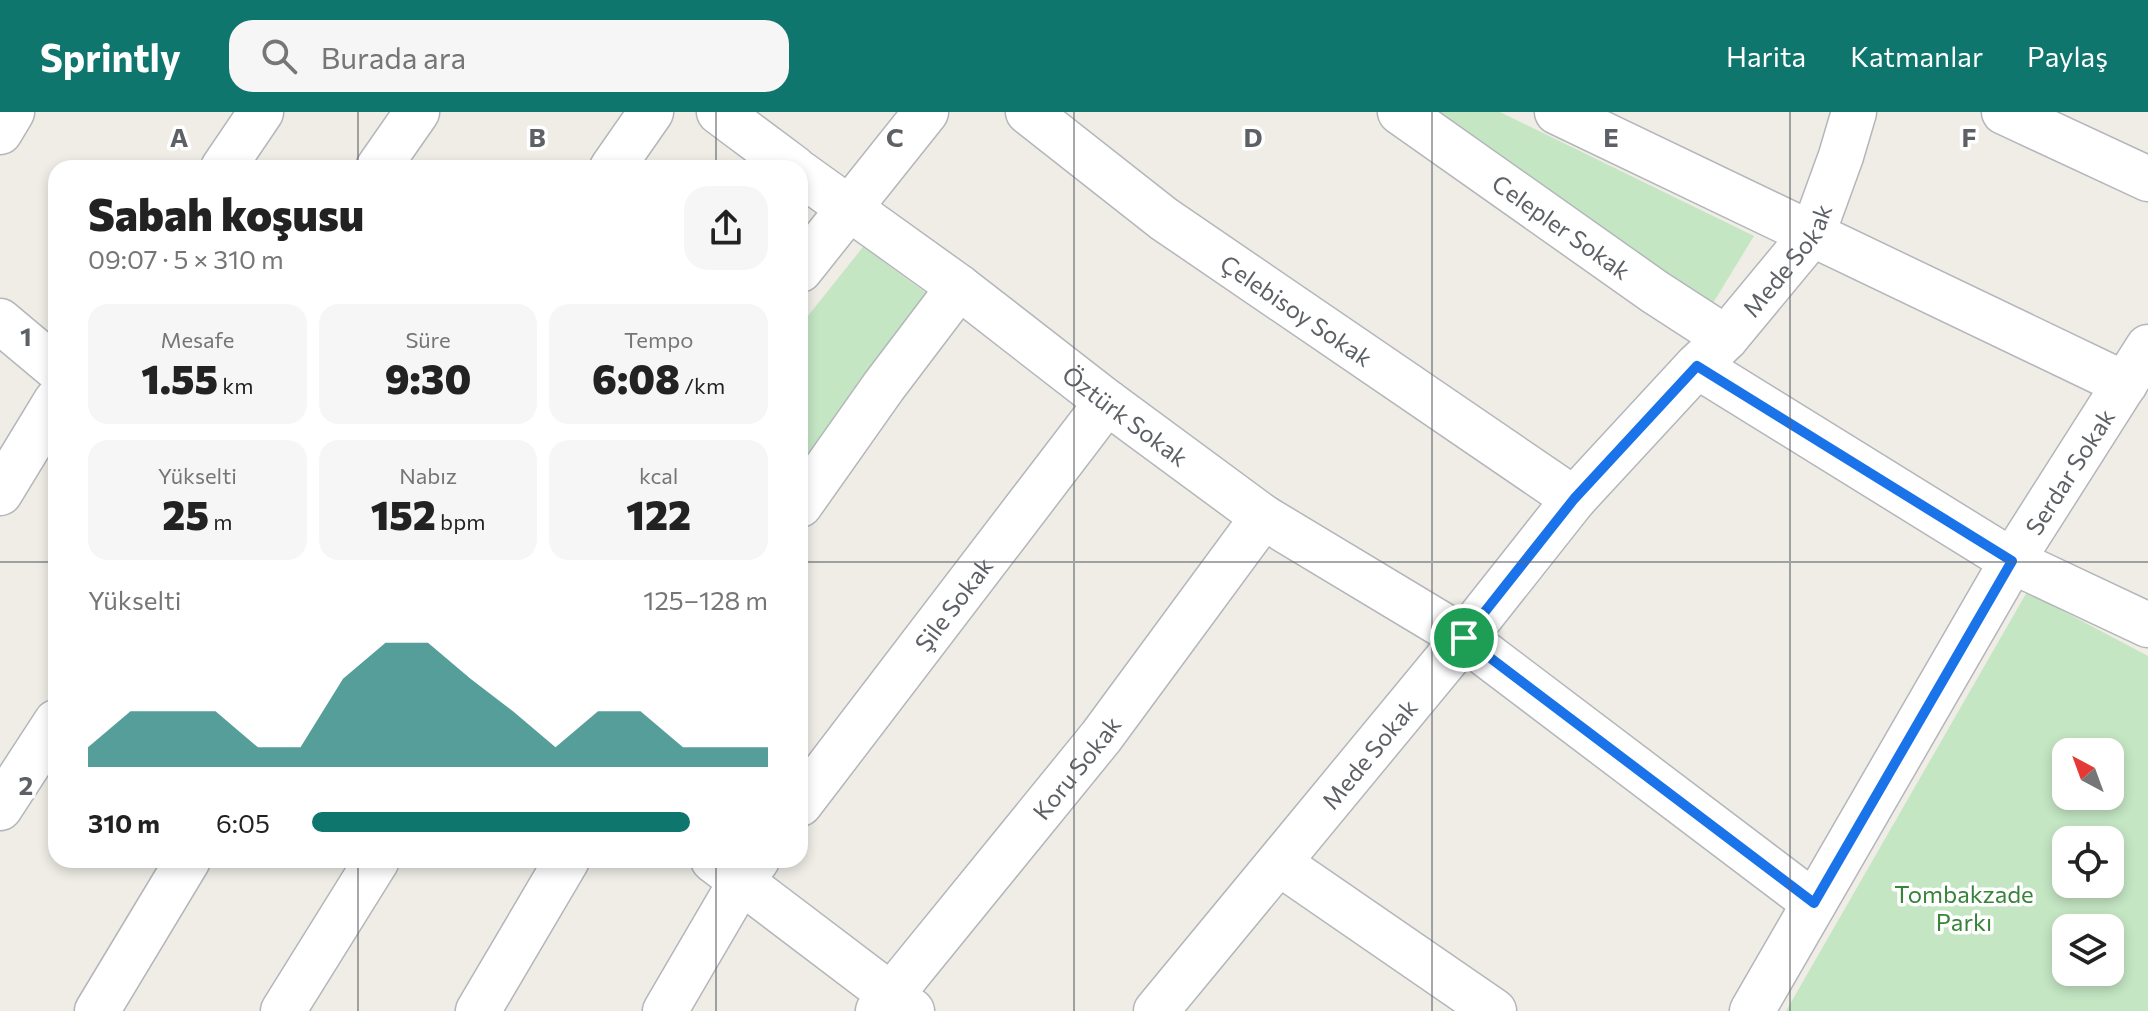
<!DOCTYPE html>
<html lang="tr">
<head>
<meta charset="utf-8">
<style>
	body { margin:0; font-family:Commissioner,sans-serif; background:#f6f6f6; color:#222; height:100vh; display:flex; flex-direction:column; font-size:30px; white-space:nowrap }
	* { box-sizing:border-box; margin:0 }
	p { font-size:26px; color:#767676 }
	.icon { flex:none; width:44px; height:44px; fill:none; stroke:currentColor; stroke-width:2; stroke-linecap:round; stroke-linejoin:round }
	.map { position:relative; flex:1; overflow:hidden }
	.drawer { position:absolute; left:48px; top:48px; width:760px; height:708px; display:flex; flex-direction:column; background:#fff; border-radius:24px; box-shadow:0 4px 12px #0003 }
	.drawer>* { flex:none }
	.needle { width:52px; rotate:319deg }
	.fabs { position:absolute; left:2052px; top:626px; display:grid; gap:16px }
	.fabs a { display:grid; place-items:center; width:72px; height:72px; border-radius:16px; background:#fff; box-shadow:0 4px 12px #0003; font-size:40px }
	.pin { position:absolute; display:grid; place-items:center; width:68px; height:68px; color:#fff; margin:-34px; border:4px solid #fff; border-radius:50%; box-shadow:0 2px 8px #0007 }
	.round { display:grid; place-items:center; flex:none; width:84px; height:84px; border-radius:24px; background:#f6f6f6 }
	.summary { display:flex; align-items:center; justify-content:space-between; height:136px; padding:0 40px }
	h1 { font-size:44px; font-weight:800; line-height:60px }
	.metrics { display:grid; grid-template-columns:repeat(3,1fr); gap:12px; height:136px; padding:8px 40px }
	.metrics div { display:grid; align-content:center; border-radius:20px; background:#f6f6f6; text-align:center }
	.metrics b { font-size:40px; font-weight:800 }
	.metrics small { font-size:22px; font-weight:400 }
	.metrics p { font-size:22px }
	.chart { height:224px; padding:16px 40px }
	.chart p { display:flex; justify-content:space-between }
	.chart svg { width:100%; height:144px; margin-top:8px; fill:#0f766e; opacity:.7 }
	ul { padding:0 40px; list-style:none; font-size:26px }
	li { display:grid; grid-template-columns:128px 96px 1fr; align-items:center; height:60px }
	li i { height:20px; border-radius:10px; background:#0f766e }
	header { display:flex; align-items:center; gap:48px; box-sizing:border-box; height:112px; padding:0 40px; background:#0f766e; color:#fff }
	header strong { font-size:38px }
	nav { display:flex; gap:44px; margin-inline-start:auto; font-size:28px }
	.search { width:560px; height:72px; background:#f6f6f6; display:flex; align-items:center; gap:20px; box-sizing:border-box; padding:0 28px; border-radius:24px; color:#767676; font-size:30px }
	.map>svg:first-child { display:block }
	.green { fill:#c4e6c3; fill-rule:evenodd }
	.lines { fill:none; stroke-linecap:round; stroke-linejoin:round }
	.minor-casing { stroke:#b3b6ba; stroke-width:47 }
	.minor { stroke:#fff; stroke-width:44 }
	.route-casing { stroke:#fff; stroke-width:16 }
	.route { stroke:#1a73e8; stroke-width:10 }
	.grid { fill:none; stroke:#5d6166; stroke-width:2; stroke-opacity:0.55 }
	.labels { text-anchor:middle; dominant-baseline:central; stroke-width:7; stroke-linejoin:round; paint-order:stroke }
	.street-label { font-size:24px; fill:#5d6166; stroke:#fff }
	.park-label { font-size:24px; fill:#378339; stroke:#fff }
	.grid-label { font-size:26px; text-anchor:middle; font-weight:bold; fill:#5d6166; stroke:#fff; stroke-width:7; stroke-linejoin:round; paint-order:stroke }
</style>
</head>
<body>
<header>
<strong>Sprintly</strong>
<div class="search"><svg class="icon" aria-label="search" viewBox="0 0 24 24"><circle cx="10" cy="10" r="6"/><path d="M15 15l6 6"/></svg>Burada ara</div>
<nav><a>Harita</a><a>Katmanlar</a><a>Paylaş</a></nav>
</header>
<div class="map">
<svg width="2148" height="899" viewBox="0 0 2148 899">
	<rect width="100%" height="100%" fill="#efede6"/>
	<!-- green -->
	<g class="green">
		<path d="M1424,0H1500L1754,124L1710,196Z"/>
		<path d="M863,135L929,183L800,357V214Z"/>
		<path d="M2027,480L2148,544V899H1786ZM2066,640H2110V684H2066ZM2066,728H2110V772H2066ZM2066,816H2110V860H2066Z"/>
	</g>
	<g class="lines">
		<!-- minor casing -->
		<g class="minor-casing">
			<g id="minor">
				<path d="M719,0L794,56"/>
				<path id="s1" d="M1028,0L1164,107L1574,387"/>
				<path id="s2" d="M1400,0L1655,180L1726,226"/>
				<path d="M1557,0L2125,272"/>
				<path d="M2004,0L2148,67"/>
				<path d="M0,20L12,0"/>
				<path d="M223,56L261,0"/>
				<path d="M378,56L417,0"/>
				<path d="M612,56L651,0"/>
				<path id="s3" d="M800,61L959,175L1107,290L1263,405L1464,526L1814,791"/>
				<path d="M800,158L926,0"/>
				<path d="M0,209L56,256"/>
				<path d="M1697,254L2012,449L2148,513"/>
				<path d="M0,381L56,289"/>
				<path d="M800,393L884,274L959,175"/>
				<path id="s4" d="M800,692L1107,290"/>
				<path d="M0,696L56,610"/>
				<path d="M713,748L912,899"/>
				<path d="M1279,751L1494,899"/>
				<path d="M97,899L188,748"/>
				<path d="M283,899L377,748"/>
				<path d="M478,899L567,748"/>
				<path d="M665,899L741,769L757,748"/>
				<path id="s5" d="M878,899L1101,625L1263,405"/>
				<path id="s6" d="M1156,899L1464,526L1574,387L1696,255L1726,226L1813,121L1841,44L1854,0"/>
				<path id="s7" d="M1752,899L2012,449L2148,235"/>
			</g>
		</g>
		<!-- minor -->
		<use href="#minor" class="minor"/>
	</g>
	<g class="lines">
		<!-- route casing -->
		<g class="route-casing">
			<path id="route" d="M1697,254L2012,449L1814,791L1464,526L1574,387Z"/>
		</g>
		<!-- route -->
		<use href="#route" class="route"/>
	</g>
	<!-- grid -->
	<path class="grid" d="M358,0V56M716,0V56M1074,0V899M1432,0V899M1790,0V899M0,450H56M800,450H2148M358,748V899M716,748V899"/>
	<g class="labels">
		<!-- street labels -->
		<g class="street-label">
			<text stroke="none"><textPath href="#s2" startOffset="198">Celepler Sokak</textPath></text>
			<text stroke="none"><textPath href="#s6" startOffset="982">Mede Sokak</textPath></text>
			<text stroke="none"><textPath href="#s1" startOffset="334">Çelebisoy Sokak</textPath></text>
			<text stroke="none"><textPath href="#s3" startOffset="406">Öztürk Sokak</textPath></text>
			<text stroke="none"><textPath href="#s7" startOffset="626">Serdar Sokak</textPath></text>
			<text stroke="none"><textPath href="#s4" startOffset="252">Şile Sokak</textPath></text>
			<text stroke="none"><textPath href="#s6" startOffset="334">Mede Sokak</textPath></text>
			<text stroke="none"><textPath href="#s5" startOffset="314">Koru Sokak</textPath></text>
		</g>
		<!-- park labels -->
		<g class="park-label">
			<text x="1964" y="781">Tombakzade<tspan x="1964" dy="28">Parkı</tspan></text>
		</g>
	</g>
	<g class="grid-label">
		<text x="179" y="35">A</text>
		<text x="537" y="35">B</text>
		<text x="895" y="35">C</text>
		<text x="1253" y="35">D</text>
		<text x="1611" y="35">E</text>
		<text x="1969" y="35">F</text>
		<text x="26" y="234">1</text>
		<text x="26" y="683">2</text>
	</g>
</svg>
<div class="fabs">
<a><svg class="needle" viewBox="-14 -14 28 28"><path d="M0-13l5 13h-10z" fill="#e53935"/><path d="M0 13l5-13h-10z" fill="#767676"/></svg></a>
<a><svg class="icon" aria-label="locate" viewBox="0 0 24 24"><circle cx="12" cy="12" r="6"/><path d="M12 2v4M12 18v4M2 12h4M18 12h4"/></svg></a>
<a><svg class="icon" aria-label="layers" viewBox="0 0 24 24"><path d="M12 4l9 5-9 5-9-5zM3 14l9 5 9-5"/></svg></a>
</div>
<div class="pin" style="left:1464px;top:526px;background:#1e9e55"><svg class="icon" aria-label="arrive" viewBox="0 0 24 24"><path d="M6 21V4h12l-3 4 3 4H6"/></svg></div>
<section class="drawer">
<div class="summary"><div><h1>Sabah koşusu</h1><p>09:07 · 5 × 310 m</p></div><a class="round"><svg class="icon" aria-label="share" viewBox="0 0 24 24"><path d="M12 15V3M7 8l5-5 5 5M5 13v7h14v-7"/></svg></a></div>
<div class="metrics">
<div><p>Mesafe</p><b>1.55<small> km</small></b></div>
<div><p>Süre</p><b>9:30</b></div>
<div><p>Tempo</p><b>6:08<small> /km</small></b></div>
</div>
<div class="metrics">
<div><p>Yükselti</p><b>25<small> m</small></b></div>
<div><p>Nabız</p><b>152<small> bpm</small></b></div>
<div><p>kcal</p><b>122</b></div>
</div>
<div class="chart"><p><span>Yükselti</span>125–128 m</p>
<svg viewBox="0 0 160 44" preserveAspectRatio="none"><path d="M0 44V38L10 27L20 27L30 27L40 38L50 38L60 17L70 6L80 6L90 17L100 27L110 38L120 27L130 27L140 38L150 38L160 38V44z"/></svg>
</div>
<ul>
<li><b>310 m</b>6:05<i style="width:83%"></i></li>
</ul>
</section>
</div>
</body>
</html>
